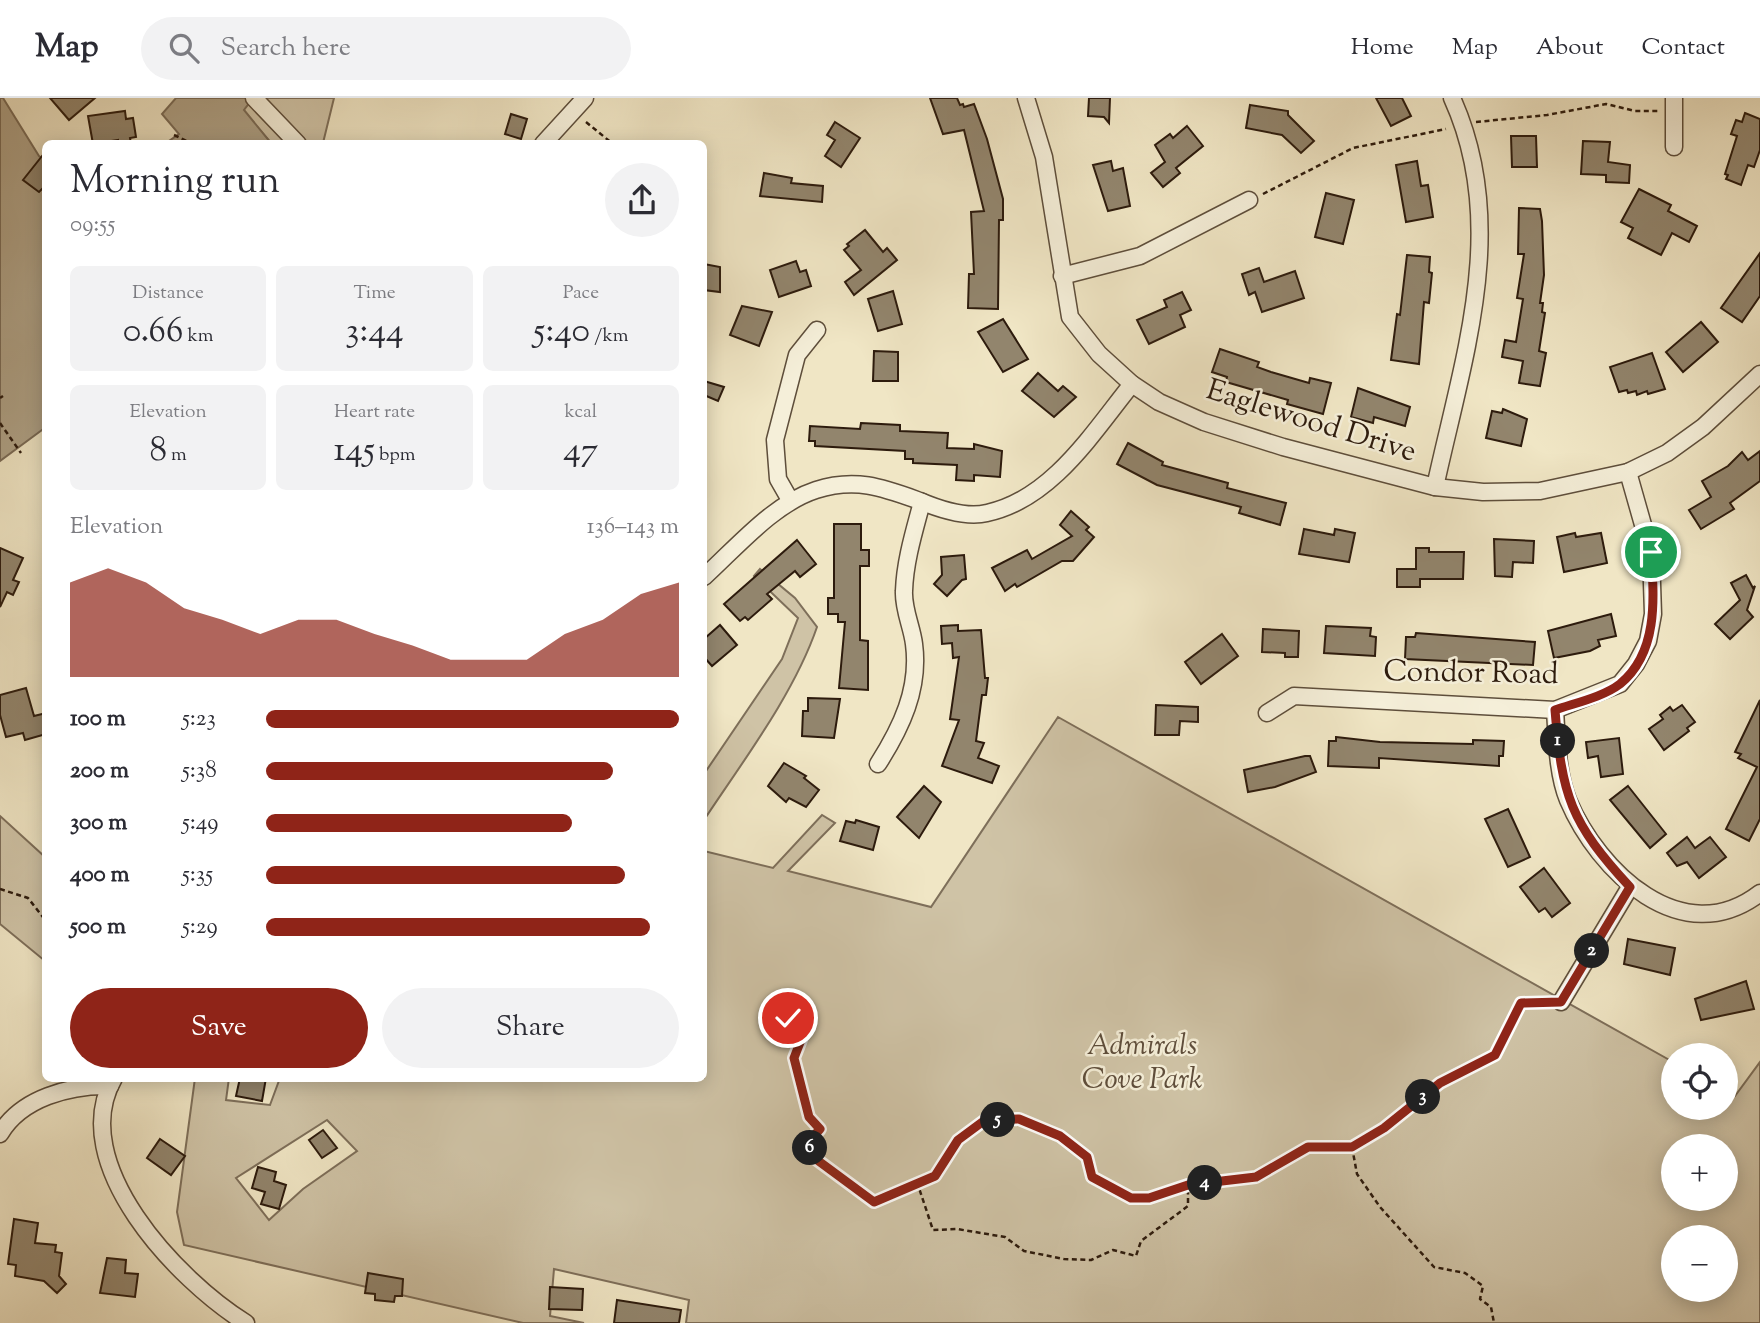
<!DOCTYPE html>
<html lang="en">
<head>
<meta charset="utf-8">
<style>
	body { margin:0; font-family:"Sorts Mill Goudy",serif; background:#f2f2f3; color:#2b2b33; height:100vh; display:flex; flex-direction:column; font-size:26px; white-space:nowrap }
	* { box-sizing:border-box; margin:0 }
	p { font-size:23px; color:#7c7c81 }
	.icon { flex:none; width:38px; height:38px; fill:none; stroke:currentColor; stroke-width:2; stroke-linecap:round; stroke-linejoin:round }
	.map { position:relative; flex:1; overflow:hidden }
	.drawer { position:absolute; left:42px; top:42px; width:665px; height:942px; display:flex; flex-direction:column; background:#fff; border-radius:10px; box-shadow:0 4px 18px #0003 }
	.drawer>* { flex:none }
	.controls { position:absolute; left:1661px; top:945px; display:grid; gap:14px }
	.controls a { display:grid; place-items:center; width:77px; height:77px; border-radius:50%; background:#fff; box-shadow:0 4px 18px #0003; font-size:35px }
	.pin { position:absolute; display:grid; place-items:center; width:60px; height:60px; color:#fff; margin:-30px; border:4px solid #fff; border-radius:50%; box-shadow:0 2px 7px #0007 }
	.km { position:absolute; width:35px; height:35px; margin:-18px; border-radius:50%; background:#222; color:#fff; font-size:19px; line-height:35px; text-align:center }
	.round { display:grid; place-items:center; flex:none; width:74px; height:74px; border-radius:37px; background:#f2f2f3 }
	.overview { display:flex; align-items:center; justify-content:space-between; height:119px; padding:0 28px }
	h1 { font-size:38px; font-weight:600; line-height:52px }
	.figures { display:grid; grid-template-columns:repeat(3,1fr); gap:10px; height:119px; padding:7px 28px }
	.figures div { display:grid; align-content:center; border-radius:10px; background:#f2f2f3; text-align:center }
	.figures b { font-size:35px; font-weight:600 }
	.figures small { font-size:19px; font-weight:400 }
	.figures p { font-size:19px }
	.chart { height:196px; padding:14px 28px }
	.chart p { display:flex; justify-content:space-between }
	.chart svg { width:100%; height:126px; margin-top:7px; fill:#8f2418; opacity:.7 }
	.action { display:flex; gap:14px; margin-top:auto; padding:14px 28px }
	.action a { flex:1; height:80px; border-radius:42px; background:#8f2418; color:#fff; font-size:28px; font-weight:600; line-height:80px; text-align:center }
	.action a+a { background:#f2f2f3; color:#2b2b33 }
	ul { padding:0 28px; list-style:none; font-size:23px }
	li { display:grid; grid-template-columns:112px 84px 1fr; align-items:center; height:52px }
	li i { height:18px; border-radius:9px; background:#8f2418 }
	header { display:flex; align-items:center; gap:42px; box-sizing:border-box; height:98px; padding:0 35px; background:#fff; border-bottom:2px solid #e1e1e2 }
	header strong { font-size:33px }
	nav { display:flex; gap:38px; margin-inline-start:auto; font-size:24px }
	.search { width:490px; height:63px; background:#f2f2f3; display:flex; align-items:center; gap:18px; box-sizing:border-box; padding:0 24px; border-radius:38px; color:#7c7c81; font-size:26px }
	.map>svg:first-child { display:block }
	.green { fill:#cfc3a6; stroke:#7e6f5a; stroke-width:2; fill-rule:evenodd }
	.water { fill:#aea186; stroke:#7a6b56; stroke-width:2 }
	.building { fill:#92856d; stroke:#2d1b0d; stroke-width:2 }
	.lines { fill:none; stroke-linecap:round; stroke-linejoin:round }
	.minor-casing { stroke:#5e4e3b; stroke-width:19 }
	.path { stroke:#2d1b0d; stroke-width:2.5; stroke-dasharray:5 3.5; stroke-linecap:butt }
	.minor { stroke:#f5efd9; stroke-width:16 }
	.route-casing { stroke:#fff; stroke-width:14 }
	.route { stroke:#8f2418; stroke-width:9 }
	.labels { text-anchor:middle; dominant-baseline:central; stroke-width:5; stroke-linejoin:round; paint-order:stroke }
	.street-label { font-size:30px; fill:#2d1b0d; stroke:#f5efd9 }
	.park-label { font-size:30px; font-style:italic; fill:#5e4d3b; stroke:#f5efd9 }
</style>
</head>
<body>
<header>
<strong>Map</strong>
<div class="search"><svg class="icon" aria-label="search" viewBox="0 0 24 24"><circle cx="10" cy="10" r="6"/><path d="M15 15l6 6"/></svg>Search here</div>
<nav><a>Home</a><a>Map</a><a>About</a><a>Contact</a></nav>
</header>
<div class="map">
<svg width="1760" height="1225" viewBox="0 0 1760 1225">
	<rect width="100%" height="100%" fill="#f0e6c5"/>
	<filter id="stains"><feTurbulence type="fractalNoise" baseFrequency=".00286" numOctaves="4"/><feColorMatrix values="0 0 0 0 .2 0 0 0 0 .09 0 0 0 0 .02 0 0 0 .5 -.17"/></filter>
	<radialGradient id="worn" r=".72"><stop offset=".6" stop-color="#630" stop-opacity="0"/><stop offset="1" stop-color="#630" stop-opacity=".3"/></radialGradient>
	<!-- green -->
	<g class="green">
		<path d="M253,0H334L323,45H271L243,12Z"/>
		<path d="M760,471L795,500L817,529C794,596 743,663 704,722V676L782,561L798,520L754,478Z"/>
		<path d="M1058,619L1673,964V1010H1726V993L1735,998L1760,964V1225H686L689,1202L554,1171L550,1218L584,1225H523L184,1147L177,1114L195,980H229L226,1002L270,1007L280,980H704V753L773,770L822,717L835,725L788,773L931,809ZM327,1022L357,1053L303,1091L269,1122L236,1080ZM1673,1048H1726V1101H1673ZM1673,1139H1726V1192H1673Z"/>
		<path d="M0,718L45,759V863L0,826Z"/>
	</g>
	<!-- water -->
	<g class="water">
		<path d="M0,0H3L39,58L45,62L46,329L0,363Z"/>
		<path d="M176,0H253L244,12L271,45H166L179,36L162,16Z"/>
	</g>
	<!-- building -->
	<g class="building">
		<path d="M50,0H95L69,22Z"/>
		<path d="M930,0H957L960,7L963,6L964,9L974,6L987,41L1003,101V122H999L998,211L968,210L969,176H974L971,114L984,113L964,32L943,36Z"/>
		<path d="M1089,0H1110L1109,25L1104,19L1088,18Z"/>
		<path d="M1376,0H1402L1411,18L1391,28Z"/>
		<path d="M1250,7L1288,13V17L1314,43L1301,55L1282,37L1246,30Z"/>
		<path d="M125,13L126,21L133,20L136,39L130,40L131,46H118V42L93,46L88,18Z"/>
		<path d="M1745,15L1760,21V52L1754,69L1748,67L1741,87L1726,81L1728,77L1725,76L1737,38L1731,36L1736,22L1742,24Z"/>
		<path d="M511,16L527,21L521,41L505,36Z"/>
		<path d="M835,24L860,40L841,69L825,58L835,42L827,37Z"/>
		<path d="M1187,28L1203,48L1176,70L1180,75L1163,89L1151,75L1165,64L1155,47L1170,36L1173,40Z"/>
		<path d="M1511,38H1536L1537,69H1512Z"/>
		<path d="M1583,43L1610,44L1608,64L1630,67L1629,85L1606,84V77L1581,76Z"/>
		<path d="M46,53V87L39,94L23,82Z"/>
		<path d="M1111,63L1113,73L1123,70L1130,108L1108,113L1093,67Z"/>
		<path d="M1417,63L1421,88L1428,87L1433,119L1406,124L1396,67Z"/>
		<path d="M764,75L792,80L791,85L823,88L822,104L760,98Z"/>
		<path d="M1639,91L1671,107L1668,113L1697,128L1689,144L1672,135L1661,157L1628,140L1633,130L1621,124Z"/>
		<path d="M1326,95L1354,102L1343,146L1315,139Z"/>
		<path d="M1519,110L1540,111L1542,123L1544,177L1540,205H1543L1542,214L1545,215L1539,253L1546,255L1540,288L1519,285L1523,263L1502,259L1505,242L1516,244L1523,201L1517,200L1524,156H1518Z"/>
		<path d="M865,132L883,154L887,150L897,162L854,197L845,184L861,172L844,152L849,148L847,146Z"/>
		<path d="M1760,155V198L1742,224L1721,210Z"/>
		<path d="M1407,157L1430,159L1429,174L1432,175L1429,205L1424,204L1419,266L1391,262L1397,216L1400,217Z"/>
		<path d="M796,163L800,174L806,172L811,188L779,199L770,172Z"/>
		<path d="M704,166L720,169V194L704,192Z"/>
		<path d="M1259,170L1264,184L1295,173L1304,200L1262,214L1255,194L1249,197L1242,176Z"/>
		<path d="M893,193L902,226L878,233L868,201Z"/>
		<path d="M1182,194L1191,212L1180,217L1185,229L1149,246L1137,222L1167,209L1164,202Z"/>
		<path d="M742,208L772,214L759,248L730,237Z"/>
		<path d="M1003,221L1028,261L1003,274L978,234Z"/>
		<path d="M1701,224L1718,244L1683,274L1666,254Z"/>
		<path d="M1220,251L1259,264L1257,269L1271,274L1309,285L1310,280L1331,285L1323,316L1287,306L1288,302L1226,284L1227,279L1212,274Z"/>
		<path d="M874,253L898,254V283H873Z"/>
		<path d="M1652,255L1665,291L1648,296L1647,293L1637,297L1636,293L1628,295L1627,292L1619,294L1610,269Z"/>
		<path d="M1038,275L1058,293L1063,288L1076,299L1054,319L1022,293Z"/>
		<path d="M704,283L724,289L718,303L704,297Z"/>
		<path d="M1358,290L1410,309L1405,328L1374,319L1373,325L1351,319Z"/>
		<path d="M1503,311L1527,321L1521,348L1486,340L1492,313L1502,315Z"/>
		<path d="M861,325L900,327V333L948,335L947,350L974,351V346L1002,353L1000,379L974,377V383L956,382L957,367L913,365V361H905V353L815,348V343H809L810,328L860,331Z"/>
		<path d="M1128,345L1163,364L1162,367L1228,385L1227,390L1286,405L1280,427L1239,415L1241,409L1157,387L1117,366Z"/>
		<path d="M1760,353V383L1730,405L1734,411L1701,431L1689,412L1711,399L1702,383L1728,368L1742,354L1748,362Z"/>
		<path d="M1071,413L1089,429L1086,432L1094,439L1073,463H1062L1017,489L1015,486L1005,493L992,470L1027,452L1032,461L1072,438L1060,427Z"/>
		<path d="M834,426H861V452H869V468H860V542L868,543V592L839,590L845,524H838V516H828V500H834Z"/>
		<path d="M1304,431L1334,437L1335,431L1355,435L1349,464L1299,456Z"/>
		<path d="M1575,435L1576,439L1601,435L1607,465L1564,474L1557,439Z"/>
		<path d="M1494,441L1534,443L1533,465L1513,464L1512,479L1495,478Z"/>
		<path d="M797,442L816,466L800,479L795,473L767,496L772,501L748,522L745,519L740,523L724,506Z"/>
		<path d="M0,450L23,460L13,482L19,484L13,497L7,494L0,509Z"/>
		<path d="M1416,450H1429V454H1464L1463,481H1420V489H1397V471H1416Z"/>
		<path d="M964,457L966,481L962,482L947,498L934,486L942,477L941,459Z"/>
		<path d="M1746,477L1753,490L1755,488L1747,512L1753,519L1730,541L1715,526L1740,502L1731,485Z"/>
		<path d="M1611,516L1616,538L1598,542L1600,548L1590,553L1554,560L1548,533Z"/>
		<path d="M720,527L737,547L712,568L704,559V541Z"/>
		<path d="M958,527V533L981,532L985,580H988L986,597H982L976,643L984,645L978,660L999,668L992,685L942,668L959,622L950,621L959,559L953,560L952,545L942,546L941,528Z"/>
		<path d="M1326,528L1371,530L1370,538L1376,539L1375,558L1324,555Z"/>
		<path d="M1263,531L1299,533L1298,559H1285V555L1262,554Z"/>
		<path d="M1416,535L1535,544L1533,567L1405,561L1406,539H1415Z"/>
		<path d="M1222,536L1238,558L1201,586L1185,564Z"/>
		<path d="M26,590L34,618L46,615V636L25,642L23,635L6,639L0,617V597Z"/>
		<path d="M808,600L840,601L834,640L802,638L803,613H808Z"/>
		<path d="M1760,602V721L1749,743L1726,731L1757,669L1738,660L1741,656L1735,654Z"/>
		<path d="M1156,607L1198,609V624L1180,623L1179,637H1155Z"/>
		<path d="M1682,607L1695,624L1687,630L1689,633L1664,652L1649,631L1663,621L1660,617L1670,609L1673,613Z"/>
		<path d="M1336,639L1380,644L1473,646V642L1504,643L1503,658H1499V668L1379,660V670L1328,668L1329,643H1336Z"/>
		<path d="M1619,640L1623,676L1601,679L1598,658L1588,660L1586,644Z"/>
		<path d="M1305,658H1310L1316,674L1275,689L1248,694L1244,672Z"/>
		<path d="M784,665L806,678L804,680L819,692L806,709L789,700L786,704L768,688Z"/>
		<path d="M924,688L941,704L919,740L897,719Z"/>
		<path d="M1628,688L1666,736L1650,750L1610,702Z"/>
		<path d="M1508,711L1530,759L1508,769L1485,721Z"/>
		<path d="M856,722L879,729L873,752L840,743L846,723L855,725Z"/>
		<path d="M1687,739L1695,750L1710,739L1726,759L1699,780L1687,764L1677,768L1667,755Z"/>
		<path d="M1544,770L1570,805L1552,819L1545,810L1539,814L1520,789Z"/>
		<path d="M1628,841L1675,850L1670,877L1624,866Z"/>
		<path d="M1746,883L1754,911L1701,922L1695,901Z"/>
		<path d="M240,980H266L262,1003L236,998Z"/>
		<path d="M323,1032L337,1050L322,1060L309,1042Z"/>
		<path d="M160,1041L185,1058L171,1077L147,1060Z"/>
		<path d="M258,1069L276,1074L274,1083L286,1087L279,1111L261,1106L265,1094L252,1090Z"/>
		<path d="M14,1121L38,1125L35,1145L56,1147L55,1154L62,1155L59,1178L66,1186L57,1195L44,1183L15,1178L16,1167L8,1166Z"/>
		<path d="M107,1160L126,1162L125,1175L138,1176L135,1199L100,1195Z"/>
		<path d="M368,1175L403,1181L402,1198H395L394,1204L375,1202V1196L365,1195Z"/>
		<path d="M550,1189L583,1191L582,1212L549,1211Z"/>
		<path d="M617,1202L681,1212L679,1225H614Z"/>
	</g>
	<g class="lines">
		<!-- minor casing -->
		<g class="minor-casing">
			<g id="minor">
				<path d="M254,0L298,46"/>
				<path d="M1026,0L1044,59L1070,219L1099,256L1132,286L1159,304L1204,324L1283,349L1435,389L1483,394L1540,393L1628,374L1667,355L1703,329L1760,276"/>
				<path d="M1674,0V49"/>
				<path d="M543,46L585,0"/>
				<path d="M1062,178L1140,158L1249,102"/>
				<path d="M1435,389C1463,260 1510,127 1452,0"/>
				<path d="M790,402L778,381L775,342L797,257L817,232"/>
				<path d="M704,479C737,449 773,406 816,392C856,379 884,390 920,403C939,411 967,420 987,415C1052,401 1093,334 1132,286"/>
				<path d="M1555,612C1557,641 1557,675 1568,702C1598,773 1682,855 1760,795"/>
				<path d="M1267,615L1294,598L1555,612L1620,586L1636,566L1648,543L1653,516L1651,455L1628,374"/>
				<path d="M878,666C901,630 920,591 914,546C912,529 903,511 904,493C905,463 914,434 922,404"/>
				<path d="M1561,904L1630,789"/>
				<path d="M114,980C65,1065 178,1183 246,1225"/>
				<path d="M0,1036C21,1000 70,987 110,988"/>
			</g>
		</g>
		<!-- path -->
		<g class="path">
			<path d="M586,24L613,46"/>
			<path d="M1476,24L1547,17L1606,6L1635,13H1660"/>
			<path d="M174,37L193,46"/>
			<path d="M1263,96L1353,50L1446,31"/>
			<path d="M0,300L3,298"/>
			<path d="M0,325L21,355"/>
			<path d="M0,791L28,800L46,823"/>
			<path d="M786,892L788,920L806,929L794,960L809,1019L820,1031L812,1040L809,1057L874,1104L935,1078L958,1042L985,1022L1019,1021L1060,1038L1087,1059L1092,1079L1131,1100H1149L1188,1087L1256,1079L1308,1049H1352L1384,1030L1440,985L1495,957L1521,905H1544"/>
			<path d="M1352,1049L1357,1076L1380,1109L1434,1169L1465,1175L1483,1188L1480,1201L1491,1209L1494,1225"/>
			<path d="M917,1084L933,1132L957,1131L1005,1139L1024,1153L1064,1161L1091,1162L1113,1152L1136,1158L1141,1143L1188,1108V1087"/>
		</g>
		<!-- minor -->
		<use href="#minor" class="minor"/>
	</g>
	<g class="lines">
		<!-- route casing -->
		<g class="route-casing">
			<path id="route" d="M788,920L806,929L794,960L809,1019L820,1031L812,1040L809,1056L874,1104L935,1078L958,1042L985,1022L1019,1021L1060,1038L1087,1059L1092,1079L1131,1100H1149L1188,1087L1256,1079L1308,1049H1352L1384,1030L1440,985L1495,957L1521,905L1561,904L1630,789C1570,724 1562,698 1555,612C1575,605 1603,599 1620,586C1659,554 1654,499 1651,454"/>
		</g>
		<!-- route -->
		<use href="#route" class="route"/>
	</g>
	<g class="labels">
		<!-- street labels -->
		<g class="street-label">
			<text transform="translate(1311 324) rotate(17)">Eaglewood Drive</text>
			<text transform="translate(1471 576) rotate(1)">Condor Road</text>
		</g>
		<!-- park labels -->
		<g class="park-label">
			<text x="1142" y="948">Admirals<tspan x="1142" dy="34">Cove Park</tspan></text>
		</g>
	</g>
	<rect width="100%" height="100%" filter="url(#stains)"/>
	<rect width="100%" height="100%" fill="url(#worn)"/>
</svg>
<div class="controls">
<a><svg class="icon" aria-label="locate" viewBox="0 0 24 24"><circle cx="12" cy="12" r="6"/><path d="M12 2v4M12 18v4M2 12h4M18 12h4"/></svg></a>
<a>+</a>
<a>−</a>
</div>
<div class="pin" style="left:1651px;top:454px;background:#1e9e55"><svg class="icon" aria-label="arrive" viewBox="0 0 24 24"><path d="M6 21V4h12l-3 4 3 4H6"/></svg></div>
<div class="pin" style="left:788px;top:920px;background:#d93025"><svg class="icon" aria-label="check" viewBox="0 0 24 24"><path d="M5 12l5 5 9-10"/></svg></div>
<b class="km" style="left:1558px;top:643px">1</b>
<b class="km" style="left:1592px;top:853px">2</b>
<b class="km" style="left:1423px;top:999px">3</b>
<b class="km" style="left:1205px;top:1085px">4</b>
<b class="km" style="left:998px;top:1022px">5</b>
<b class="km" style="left:810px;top:1050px">6</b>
<section class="drawer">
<div class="overview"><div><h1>Morning run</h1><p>09:55</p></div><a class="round"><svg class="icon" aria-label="share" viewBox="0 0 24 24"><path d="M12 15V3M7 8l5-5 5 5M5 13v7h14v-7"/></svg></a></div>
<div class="figures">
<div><p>Distance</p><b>0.66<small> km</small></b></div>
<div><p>Time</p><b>3:44</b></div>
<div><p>Pace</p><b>5:40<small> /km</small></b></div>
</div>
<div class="figures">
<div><p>Elevation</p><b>8<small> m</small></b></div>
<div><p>Heart rate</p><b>145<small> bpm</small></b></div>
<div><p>kcal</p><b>47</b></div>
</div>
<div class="chart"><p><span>Elevation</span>136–143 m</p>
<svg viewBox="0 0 160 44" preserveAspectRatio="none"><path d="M0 44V11L10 6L20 11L30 20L40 24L50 29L60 24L70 24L80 29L90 33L100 38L110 38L120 38L130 29L140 24L150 15L160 11V44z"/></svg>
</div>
<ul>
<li><b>100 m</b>5:23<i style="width:100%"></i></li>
<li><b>200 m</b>5:38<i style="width:84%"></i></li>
<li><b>300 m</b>5:49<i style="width:74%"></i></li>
<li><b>400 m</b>5:35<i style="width:87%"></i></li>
<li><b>500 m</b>5:29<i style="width:93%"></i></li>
</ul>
<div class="action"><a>Save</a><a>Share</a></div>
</section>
</div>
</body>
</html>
